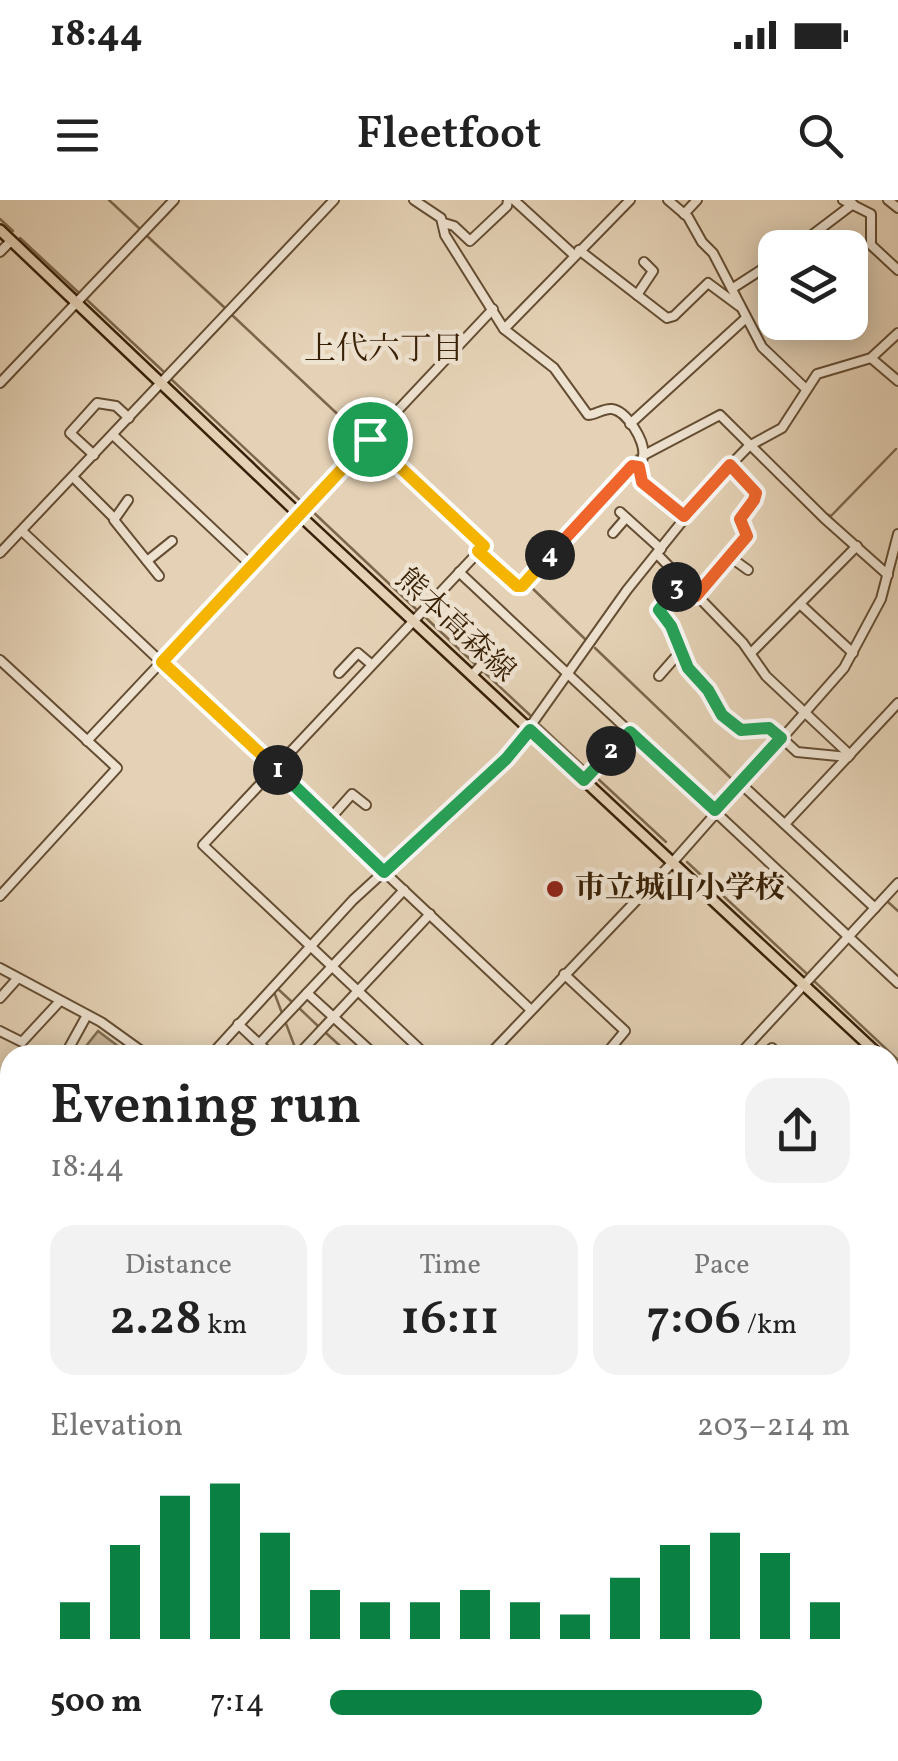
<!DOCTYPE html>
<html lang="en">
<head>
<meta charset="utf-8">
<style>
	body { margin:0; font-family:Vollkorn,"Noto Serif JP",serif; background:#f2f2f2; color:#222; height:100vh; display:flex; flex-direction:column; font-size:38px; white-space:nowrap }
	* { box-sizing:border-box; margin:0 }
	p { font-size:32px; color:#767676 }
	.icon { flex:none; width:55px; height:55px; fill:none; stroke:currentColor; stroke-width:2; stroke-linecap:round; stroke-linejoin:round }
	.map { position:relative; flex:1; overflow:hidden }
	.panel { position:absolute; left:0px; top:845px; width:900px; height:718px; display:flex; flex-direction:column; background:#fff; border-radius:30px 30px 0 0; box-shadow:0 5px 25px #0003 }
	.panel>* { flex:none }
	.controls { position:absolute; left:758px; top:30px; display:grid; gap:20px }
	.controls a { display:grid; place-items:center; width:110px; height:110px; border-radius:20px; background:#fff; box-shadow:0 5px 25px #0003; font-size:50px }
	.pin { position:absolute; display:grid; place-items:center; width:85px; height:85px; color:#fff; margin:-42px; border:5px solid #fff; border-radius:50%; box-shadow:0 2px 10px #0007 }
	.km { position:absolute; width:50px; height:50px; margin:-25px; border-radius:50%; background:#222; color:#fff; font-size:28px; line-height:50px; text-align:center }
	.round { display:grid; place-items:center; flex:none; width:105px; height:105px; border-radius:30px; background:#f2f2f2 }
	.head { display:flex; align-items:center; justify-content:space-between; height:170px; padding:0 50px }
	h1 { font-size:55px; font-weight:600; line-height:75px }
	.metrics { display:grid; grid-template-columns:repeat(3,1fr); gap:15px; height:170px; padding:10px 50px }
	.metrics div { display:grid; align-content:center; border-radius:25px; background:#f2f2f2; text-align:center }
	.metrics b { font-size:50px; font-weight:600 }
	.metrics small { font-size:28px; font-weight:400 }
	.metrics p { font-size:28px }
	.chart { height:280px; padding:20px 50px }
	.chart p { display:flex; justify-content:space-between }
	.chart svg { width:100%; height:180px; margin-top:10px; stroke:#0b8043; stroke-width:6 }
	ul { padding:0 50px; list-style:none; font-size:32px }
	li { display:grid; grid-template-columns:160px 120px 1fr; align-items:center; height:75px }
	li i { height:25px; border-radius:12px; background:#0b8043 }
	.status { display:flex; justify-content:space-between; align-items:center; height:70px; padding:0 50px; background:#fff; direction:ltr }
	.status svg { height:28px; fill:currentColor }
	header { display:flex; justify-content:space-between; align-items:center; height:130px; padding:0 50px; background:#fff; font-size:45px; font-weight:600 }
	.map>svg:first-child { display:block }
	.grass { fill:url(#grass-dots); stroke:#806a4f; stroke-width:2.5 }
	.cemetery { fill:url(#cemetery-stones); stroke:#806a4f; stroke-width:2.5 }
	.park { fill:#c8b498; stroke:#806a4f; stroke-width:2.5 }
	.water { fill:url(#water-ripples); stroke:#7d674c; stroke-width:2.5 }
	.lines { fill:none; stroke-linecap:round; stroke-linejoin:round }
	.stream { stroke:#7d674c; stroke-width:2.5 }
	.minor-casing { stroke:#644d32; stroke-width:12 }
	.major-casing { stroke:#392106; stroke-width:14 }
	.minor { stroke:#eee2d0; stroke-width:8 }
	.major { stroke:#e5d2b6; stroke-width:9 }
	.split-1-casing { stroke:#fff; stroke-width:20 }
	.split-2-casing { stroke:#fff; stroke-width:20 }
	.split-3-casing { stroke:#fff; stroke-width:20 }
	.split-4-casing { stroke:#fff; stroke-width:20 }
	.split-5-casing { stroke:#fff; stroke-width:20 }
	.split-1 { stroke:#f5b400; stroke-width:12 }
	.split-2 { stroke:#22a559; stroke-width:12 }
	.split-3 { stroke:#22a559; stroke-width:12 }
	.split-4 { stroke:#f0652b; stroke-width:12 }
	.split-5 { stroke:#f5b400; stroke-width:12 }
	.poi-dot { fill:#8f2418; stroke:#eee2d0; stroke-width:4 }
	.labels { text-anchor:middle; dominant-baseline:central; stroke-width:9; stroke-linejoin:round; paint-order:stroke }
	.street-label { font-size:30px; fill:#392106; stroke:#eee2d0 }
	.poi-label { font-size:30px; font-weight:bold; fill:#392106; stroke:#eee2d0; text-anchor:start }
	.neighbourhood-label { font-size:32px; fill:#392106; stroke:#eee2d0 }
</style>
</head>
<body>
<div class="status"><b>18:44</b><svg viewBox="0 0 49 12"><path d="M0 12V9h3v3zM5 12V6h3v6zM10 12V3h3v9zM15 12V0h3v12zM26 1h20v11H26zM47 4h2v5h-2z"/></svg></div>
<header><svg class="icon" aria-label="menu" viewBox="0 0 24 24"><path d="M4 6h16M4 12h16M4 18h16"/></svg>Fleetfoot<svg class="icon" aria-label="search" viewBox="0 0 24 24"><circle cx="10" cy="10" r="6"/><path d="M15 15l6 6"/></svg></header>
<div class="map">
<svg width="898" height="1561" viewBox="0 0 898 1561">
	<defs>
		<pattern id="grass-dots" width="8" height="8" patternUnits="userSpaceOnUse" patternTransform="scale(2.5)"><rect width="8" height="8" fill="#c8b498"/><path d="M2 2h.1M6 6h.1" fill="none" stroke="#ad9a82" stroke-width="1.8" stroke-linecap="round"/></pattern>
		<pattern id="cemetery-stones" width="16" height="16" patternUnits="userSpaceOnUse" patternTransform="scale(2.5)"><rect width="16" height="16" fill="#c8b498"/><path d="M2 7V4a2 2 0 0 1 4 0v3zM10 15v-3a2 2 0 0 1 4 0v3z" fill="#ad9a82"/></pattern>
		<pattern id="water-ripples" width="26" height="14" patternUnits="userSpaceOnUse" patternTransform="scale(2.5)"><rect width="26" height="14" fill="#ab967a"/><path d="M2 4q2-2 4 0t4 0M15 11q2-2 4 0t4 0" fill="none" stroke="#8c7a62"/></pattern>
	</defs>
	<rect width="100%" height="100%" fill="#e5d2b6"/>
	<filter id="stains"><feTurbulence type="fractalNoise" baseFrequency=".002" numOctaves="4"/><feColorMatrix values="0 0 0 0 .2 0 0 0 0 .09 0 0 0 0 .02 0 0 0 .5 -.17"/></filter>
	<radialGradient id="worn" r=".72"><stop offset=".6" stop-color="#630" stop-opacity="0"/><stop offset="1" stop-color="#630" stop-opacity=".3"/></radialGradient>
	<!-- grass -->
	<path class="grass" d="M898,1505V1561H835L842,1553L890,1552V1507Z"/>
	<!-- cemetery -->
	<path class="cemetery" d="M10,968V1114L0,1112V970Z"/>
	<!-- park -->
	<path class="park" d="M98,831L126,852L124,855H79Z"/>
	<!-- water -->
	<g class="water">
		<path d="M0,1166L10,1168V1212L0,1208Z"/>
		<path d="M225,1553H287L294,1561H230Z"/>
	</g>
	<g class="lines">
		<!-- stream -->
		<g class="stream">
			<path d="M109,0L141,30"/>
			<path d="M0,19L13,31"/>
			<path d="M146,35L225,108"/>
			<path d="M20,38L78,92"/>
			<path d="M86,99L164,172"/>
			<path d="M232,115L364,239"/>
			<path d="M171,179L303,303"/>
			<path d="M677,234L719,210L722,213"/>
			<path d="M372,246L444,313"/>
			<path d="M629,264L637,255"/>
			<path d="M779,268L826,314L831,316L896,249"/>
			<path d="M311,310L417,410"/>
			<path d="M486,352L521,382L573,325"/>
			<path d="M530,386L586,440"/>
			<path d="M425,417L475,464"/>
			<path d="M595,448L736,583"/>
			<path d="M0,455L41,492"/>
			<path d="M483,471L532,517"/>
			<path d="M540,525L587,569"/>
			<path d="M595,576L666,642"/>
			<path d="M687,662L806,773"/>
			<path d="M888,702L898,711"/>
			<path d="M814,781L898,860"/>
			<path d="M34,782L53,792"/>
			<path d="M278,789L292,802"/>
			<path d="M274,792L296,850"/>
			<path d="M299,808L318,826"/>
			<path d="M326,833L350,855"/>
			<path d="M890,1454L891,1455"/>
		</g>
		<!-- minor casing -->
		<g class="minor-casing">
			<g id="minor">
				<path d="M414,0L441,18L445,35L504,129L554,168L588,215C596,215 603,208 612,209C627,211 646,242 643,256C642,267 637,269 640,280L684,316"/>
				<path d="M514,0L574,55"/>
				<path d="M668,0L688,17L702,42L713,53L762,147L806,189"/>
				<path d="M843,0L871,14V45L898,70"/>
				<path d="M888,0L898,8"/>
				<path d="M684,14L697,0"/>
				<path d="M444,23L454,26L470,41L507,6L508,0"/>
				<path d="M795,48L853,4"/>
				<path d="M579,50L667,118L674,116L708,83L739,106"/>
				<path d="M0,52L11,41"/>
				<path d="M733,88L775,61"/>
				<path d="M637,95L653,71L644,62"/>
				<path d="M504,129L630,0"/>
				<path d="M871,158L898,181"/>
				<path d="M0,183L174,0"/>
				<path d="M630,224L746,118"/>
				<path d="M113,235L251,365"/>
				<path d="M370,239L484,346L203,645L426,855"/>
				<path d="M94,255L70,233L97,203L116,206L129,218"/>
				<path d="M644,255L720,215L824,318L888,375"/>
				<path d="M73,277L114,318"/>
				<path d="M128,300L114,320L159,376"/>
				<path d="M620,312L661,349"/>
				<path d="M22,331L531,810"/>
				<path d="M613,333L626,318"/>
				<path d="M478,351L517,386H523L631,266L639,267"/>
				<path d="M0,353L334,0"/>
				<path d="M657,354L743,443L766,476L850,555"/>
				<path d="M730,357L748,370"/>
				<path d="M147,361L172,341"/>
				<path d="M459,372L898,783"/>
				<path d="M682,381L659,410L671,427L688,468L705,486L724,518L741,530L772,529L797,552L848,557"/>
				<path d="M696,396L748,333L739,319L756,295L730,265"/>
				<path d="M800,404L853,453"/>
				<path d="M751,453L857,346"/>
				<path d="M0,460L117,568L0,696"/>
				<path d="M339,473L358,453L371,464"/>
				<path d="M472,475L492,454"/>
				<path d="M659,476L680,452"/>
				<path d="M87,541L493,109"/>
				<path d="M583,581L630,532"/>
				<path d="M740,583L875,708"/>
				<path d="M329,620L352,594L366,605"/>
				<path d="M785,624L898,503"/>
				<path d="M0,768L101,822L147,855"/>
				<path d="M564,774L625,831L605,855"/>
				<path d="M307,793L375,855"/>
				<path d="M0,798L17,779"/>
				<path d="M238,824L271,855"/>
				<path d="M0,831L22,842L60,801"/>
				<path d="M259,844L404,690"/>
				<path d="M65,855L87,815"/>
				<path d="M211,855L353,700L507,559L627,390L713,283L749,246L782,228L817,174L871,158L898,133"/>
				<path d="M298,855L430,714"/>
				<path d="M489,855L672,663L844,468L881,399L898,334"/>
				<path d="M739,855L898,683"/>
				<path d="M765,855L772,848"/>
				<path d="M890,951L898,942"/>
				<path d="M890,958L896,965L890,972"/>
				<path d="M890,1006L892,1004"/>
				<path d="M0,1032L10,1034"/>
				<path d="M891,1054L898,1046"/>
				<path d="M0,1061L10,1059"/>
				<path d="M890,1100L891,1099"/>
				<path d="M890,1129L898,1120"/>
				<path d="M890,1152L893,1149"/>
				<path d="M0,1154L10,1155"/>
				<path d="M890,1210L898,1202"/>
				<path d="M0,1218L10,1223"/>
				<path d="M0,1231L10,1228"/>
				<path d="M0,1243L10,1247"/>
				<path d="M890,1289L898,1297"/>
				<path d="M0,1335L2,1320L10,1313"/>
				<path d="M0,1393L10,1402"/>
				<path d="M890,1462L898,1469"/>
				<path d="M0,1464L10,1474"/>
				<path d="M0,1495L10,1475"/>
				<path d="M0,1507L10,1510"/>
				<path d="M0,1529L6,1525L10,1527"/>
				<path d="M102,1552L108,1561"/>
				<path d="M211,1552L216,1561"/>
				<path d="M301,1552L309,1561"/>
				<path d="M414,1552L435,1561"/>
				<path d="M465,1552L474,1561"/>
				<path d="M525,1552L534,1561"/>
				<path d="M0,1559L2,1561"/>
				<path d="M34,1561L38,1556L36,1552"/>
				<path d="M559,1561L567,1552"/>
			</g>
		</g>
		<!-- major casing -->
		<g class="major-casing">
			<g id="major">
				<path d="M0,30L307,322L879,855"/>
				<path d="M890,865L898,873"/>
				<path d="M0,1269L10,1274"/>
				<path d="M137,1552L138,1561"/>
			</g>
		</g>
		<!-- minor -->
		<use href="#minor" class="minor"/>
		<!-- major -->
		<use href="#major" class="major"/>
	</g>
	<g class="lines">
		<!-- split-1 casing -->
		<g class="split-1-casing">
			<path id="split-1" d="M278,570L162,462L370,239"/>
		</g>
		<!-- split-2 casing -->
		<g class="split-2-casing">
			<path id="split-2" d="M278,570L384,672L506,559L530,530L584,580L611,551"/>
		</g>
		<!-- split-3 casing -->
		<g class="split-3-casing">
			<path id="split-3" d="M611,551L630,532L715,610L781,538L769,528L741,530L722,515L708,490L688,468L671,426L659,410L677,387"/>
		</g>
		<!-- split-4 casing -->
		<g class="split-4-casing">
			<path id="split-4" d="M550,355L632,266L639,267L642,282L684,316L730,265L756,293L754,300L740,319L747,336L696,396L682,381L677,387"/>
		</g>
		<!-- split-5 casing -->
		<g class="split-5-casing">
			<path id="split-5" d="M370,239L484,346L478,351L517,386H522L550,355"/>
		</g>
		<!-- split-1 -->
		<use href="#split-1" class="split-1"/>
		<!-- split-2 -->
		<use href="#split-2" class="split-2"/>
		<!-- split-3 -->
		<use href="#split-3" class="split-3"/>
		<!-- split-4 -->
		<use href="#split-4" class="split-4"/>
		<!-- split-5 -->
		<use href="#split-5" class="split-5"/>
	</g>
	<!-- markers -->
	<circle class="poi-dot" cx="555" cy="689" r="10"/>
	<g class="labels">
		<!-- street labels -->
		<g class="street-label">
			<text transform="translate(455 426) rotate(43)">熊本高森線</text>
		</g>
		<!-- poi labels -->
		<g class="poi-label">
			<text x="575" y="689">市立城山小学校</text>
		</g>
		<!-- neighbourhood labels -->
		<g class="neighbourhood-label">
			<text x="384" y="151">上代六丁目</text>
		</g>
	</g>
	<rect width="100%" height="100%" filter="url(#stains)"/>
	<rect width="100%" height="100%" fill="url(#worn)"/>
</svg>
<div class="controls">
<a><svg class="icon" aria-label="layers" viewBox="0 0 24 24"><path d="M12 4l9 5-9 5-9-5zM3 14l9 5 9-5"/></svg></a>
</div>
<div class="pin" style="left:370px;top:239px;background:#1e9e55"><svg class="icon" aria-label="arrive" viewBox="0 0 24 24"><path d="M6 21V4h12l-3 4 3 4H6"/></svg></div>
<b class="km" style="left:278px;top:570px">1</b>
<b class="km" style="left:611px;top:551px">2</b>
<b class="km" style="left:677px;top:387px">3</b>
<b class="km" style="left:550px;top:355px">4</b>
<section class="panel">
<div class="head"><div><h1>Evening run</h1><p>18:44</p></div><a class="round"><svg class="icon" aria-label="share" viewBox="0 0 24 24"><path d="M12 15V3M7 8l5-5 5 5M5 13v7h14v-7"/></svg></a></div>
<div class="metrics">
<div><p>Distance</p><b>2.28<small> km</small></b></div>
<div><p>Time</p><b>16:11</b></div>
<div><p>Pace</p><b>7:06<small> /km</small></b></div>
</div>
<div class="chart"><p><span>Elevation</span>203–214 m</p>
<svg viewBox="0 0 160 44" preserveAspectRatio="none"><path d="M5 44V35M15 44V21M25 44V9M35 44V6M45 44V18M55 44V32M65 44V35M75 44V35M85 44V32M95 44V35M105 44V38M115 44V29M125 44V21M135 44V18M145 44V23M155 44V35"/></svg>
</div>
<ul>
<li><b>500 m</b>7:14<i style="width:83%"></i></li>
</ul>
</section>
</div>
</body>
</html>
